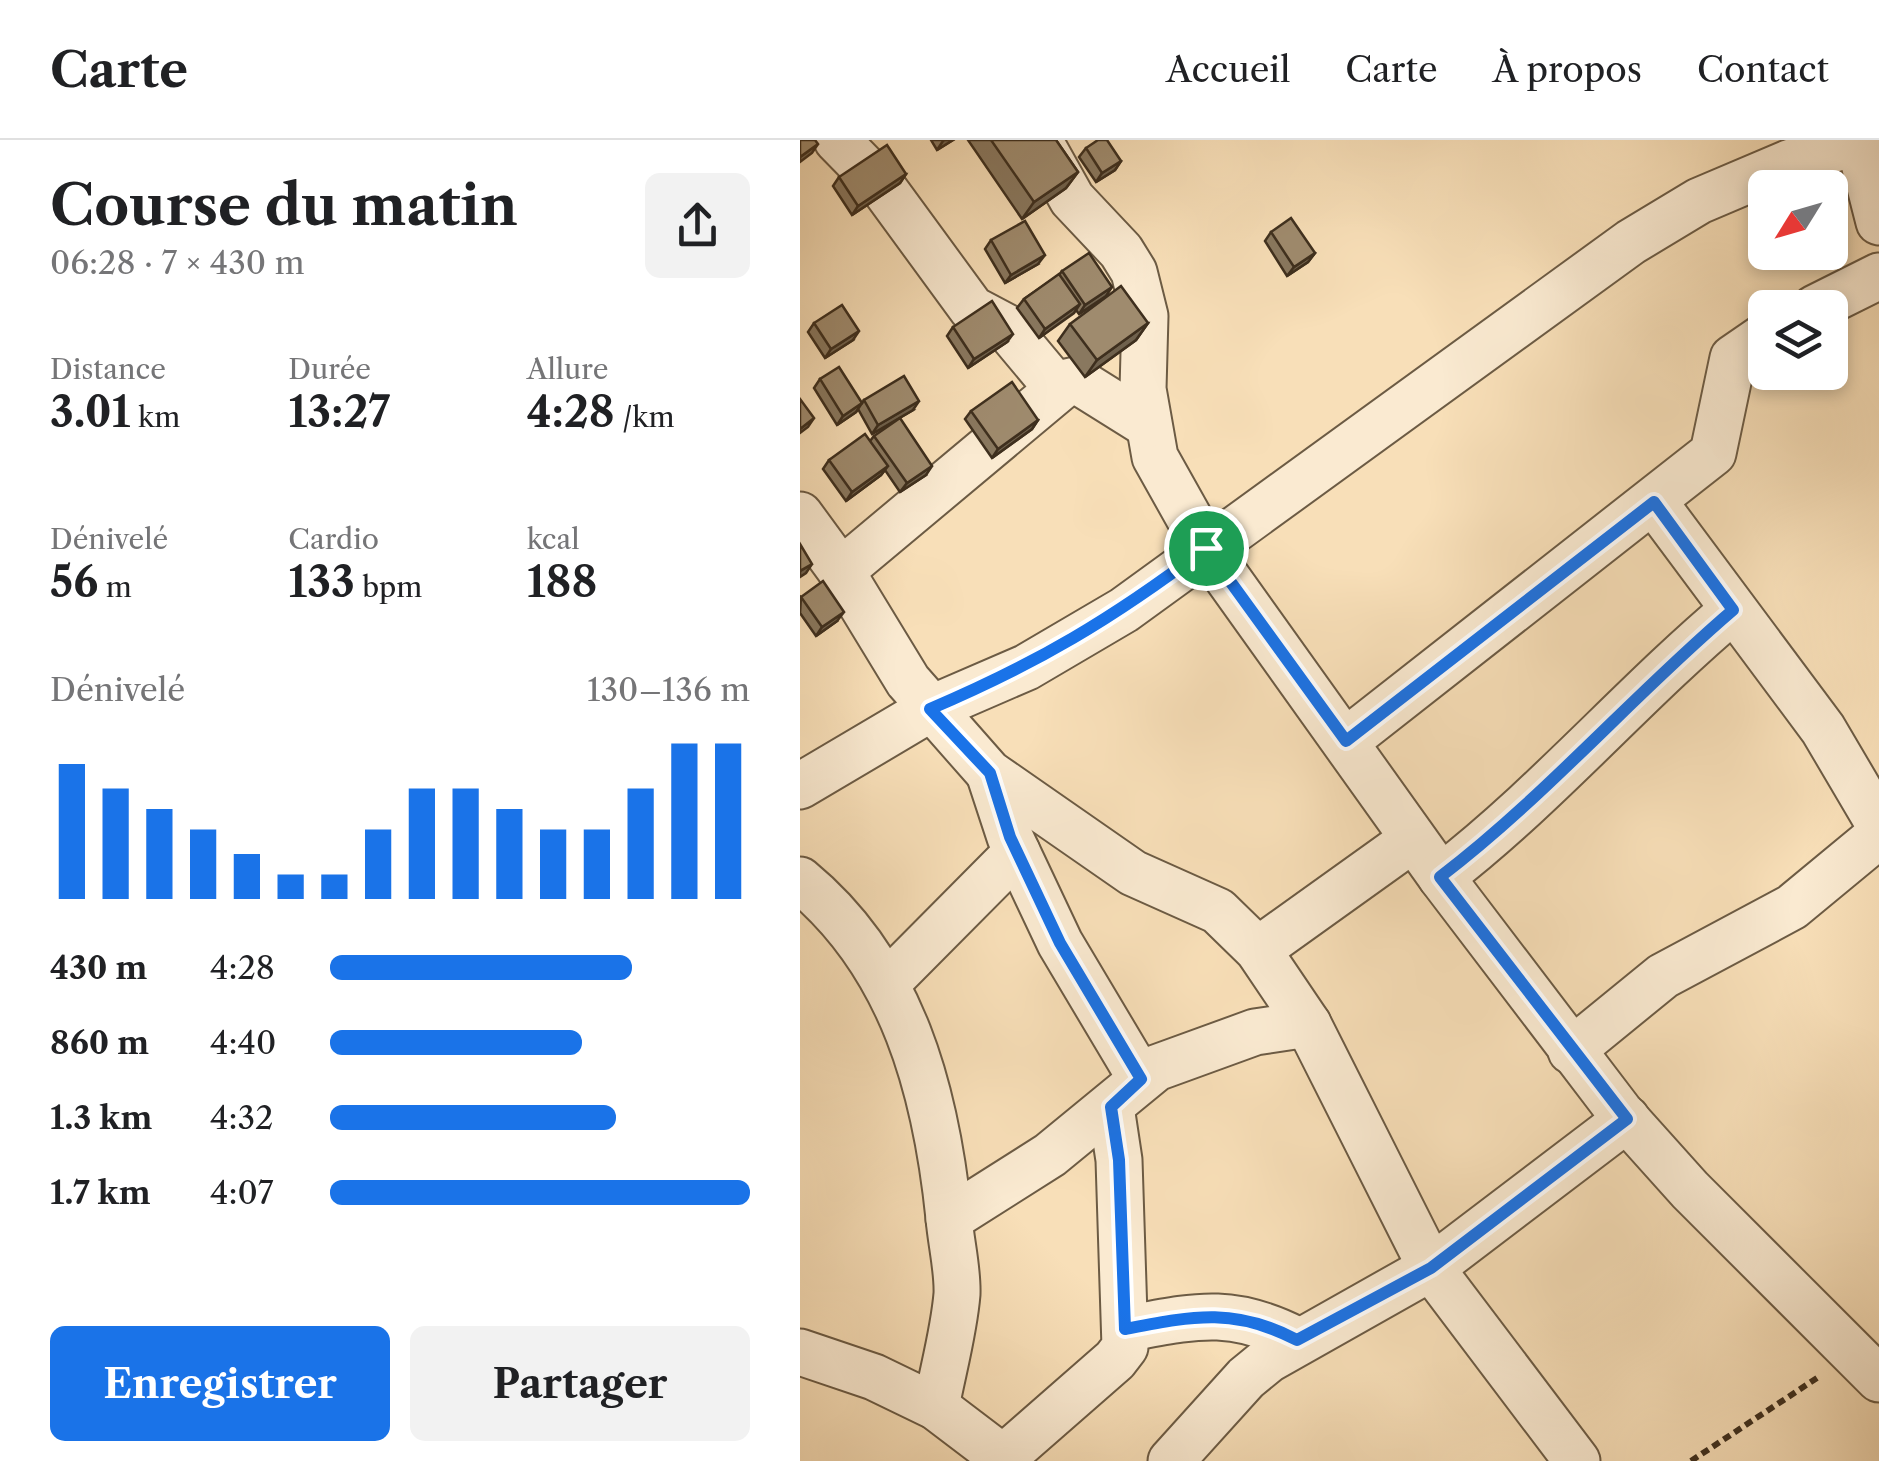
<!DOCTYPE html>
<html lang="fr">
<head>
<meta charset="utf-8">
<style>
	body { margin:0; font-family:"Libre Caslon Text",serif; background:#f2f2f2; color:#202124; height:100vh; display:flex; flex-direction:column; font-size:38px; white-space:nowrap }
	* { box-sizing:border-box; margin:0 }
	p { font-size:32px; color:#757577 }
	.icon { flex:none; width:55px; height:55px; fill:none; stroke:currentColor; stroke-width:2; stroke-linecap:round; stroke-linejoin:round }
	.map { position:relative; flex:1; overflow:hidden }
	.side { display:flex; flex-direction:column; background:#fff; width:800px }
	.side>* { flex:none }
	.needle { width:65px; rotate:233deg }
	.controls { position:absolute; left:948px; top:30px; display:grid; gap:20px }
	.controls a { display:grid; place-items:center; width:100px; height:100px; border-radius:15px; background:#fff; box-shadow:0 5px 15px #0003; font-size:50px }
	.pin { position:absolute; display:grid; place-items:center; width:85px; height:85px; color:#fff; margin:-42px; border:5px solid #fff; border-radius:50%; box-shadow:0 2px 10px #0007 }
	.round { display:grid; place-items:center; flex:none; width:105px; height:105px; border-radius:15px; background:#f2f2f2 }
	.overview { display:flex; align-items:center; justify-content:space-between; height:170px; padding:0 50px }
	h1 { font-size:55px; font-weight:800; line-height:75px }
	.metrics { display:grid; grid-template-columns:repeat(3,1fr); gap:15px; height:170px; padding:10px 50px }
	.metrics div { display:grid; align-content:center }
	.metrics b { font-size:42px; font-weight:800 }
	.metrics small { font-size:28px; font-weight:400 }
	.metrics p { font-size:28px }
	.chart { height:280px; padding:20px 50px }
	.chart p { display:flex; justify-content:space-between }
	.chart svg { width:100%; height:180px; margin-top:10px; stroke:#1a73e8; stroke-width:6 }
	.primary-button { display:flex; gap:20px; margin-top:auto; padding:20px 50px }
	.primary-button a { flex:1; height:115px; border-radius:15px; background:#1a73e8; color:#fff; font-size:40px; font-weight:800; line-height:115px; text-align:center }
	.primary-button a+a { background:#f2f2f2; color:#202124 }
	ul { padding:0 50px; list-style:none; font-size:32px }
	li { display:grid; grid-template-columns:160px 120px 1fr; align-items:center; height:75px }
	li i { height:25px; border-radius:12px; background:#1a73e8 }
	header { display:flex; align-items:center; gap:60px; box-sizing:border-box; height:140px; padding:0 50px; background:#fff; border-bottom:2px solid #e0e0e0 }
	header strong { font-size:48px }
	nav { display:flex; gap:55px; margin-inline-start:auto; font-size:35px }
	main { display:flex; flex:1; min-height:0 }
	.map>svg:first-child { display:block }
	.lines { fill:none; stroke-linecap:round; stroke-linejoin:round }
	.minor-casing { stroke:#6c5b44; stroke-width:49 }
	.path { stroke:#3e2f1e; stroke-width:6; stroke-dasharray:8 5; stroke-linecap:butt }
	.minor { stroke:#faead1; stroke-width:45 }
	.wall { fill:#89785f; stroke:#3e2f1e; stroke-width:2.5 }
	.shaded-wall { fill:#6f614d; stroke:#3e2f1e; stroke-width:2.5 }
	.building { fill:#9f8b6e; stroke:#3e2f1e; stroke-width:2.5 }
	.route-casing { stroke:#fff; stroke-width:20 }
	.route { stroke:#1a73e8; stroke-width:12 }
</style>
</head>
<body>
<header>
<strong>Carte</strong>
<nav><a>Accueil</a><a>Carte</a><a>À propos</a><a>Contact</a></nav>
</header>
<main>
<section class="side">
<div class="overview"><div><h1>Course du matin</h1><p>06:28 · 7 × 430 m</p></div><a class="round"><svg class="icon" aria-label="share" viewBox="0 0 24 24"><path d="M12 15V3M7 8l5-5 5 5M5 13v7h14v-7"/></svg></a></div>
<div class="metrics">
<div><p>Distance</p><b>3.01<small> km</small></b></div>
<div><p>Durée</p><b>13:27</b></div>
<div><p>Allure</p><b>4:28<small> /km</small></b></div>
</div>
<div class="metrics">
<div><p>Dénivelé</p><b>56<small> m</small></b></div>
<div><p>Cardio</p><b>133<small> bpm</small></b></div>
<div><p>kcal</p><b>188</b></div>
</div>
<div class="chart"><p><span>Dénivelé</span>130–136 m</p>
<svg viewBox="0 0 160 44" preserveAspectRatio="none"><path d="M5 44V11M15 44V17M25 44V22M35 44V27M45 44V33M55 44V38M65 44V38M75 44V27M85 44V17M95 44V17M105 44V22M115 44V27M125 44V27M135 44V17M145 44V6M155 44V6"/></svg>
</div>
<ul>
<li><b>430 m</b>4:28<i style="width:72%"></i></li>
<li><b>860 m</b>4:40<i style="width:60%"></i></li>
<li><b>1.3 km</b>4:32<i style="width:68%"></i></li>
<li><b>1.7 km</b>4:07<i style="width:100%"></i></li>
</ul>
<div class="primary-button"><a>Enregistrer</a><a>Partager</a></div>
</section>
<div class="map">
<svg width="1079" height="1321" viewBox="0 0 1079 1321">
	<rect width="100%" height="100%" fill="#f8dfb8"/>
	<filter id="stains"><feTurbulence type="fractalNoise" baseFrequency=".002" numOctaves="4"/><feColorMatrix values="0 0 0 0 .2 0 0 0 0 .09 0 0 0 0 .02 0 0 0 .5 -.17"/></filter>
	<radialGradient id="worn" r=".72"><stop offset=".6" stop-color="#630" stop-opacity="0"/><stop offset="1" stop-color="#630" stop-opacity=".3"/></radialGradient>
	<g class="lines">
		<!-- minor casing -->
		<g class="minor-casing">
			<g id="minor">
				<path d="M37,0L82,46L172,169L206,187L257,248"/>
				<path d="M239,0L272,59L321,111L334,132L345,176L343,249L355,317L406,408L641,737L820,972L890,1050L1079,1239"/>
				<path d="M1058,0L1079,82"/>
				<path d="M1015,168L1079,136"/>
				<path d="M854,362L1023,589L1079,684"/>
				<path d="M0,375L41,431L108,541L189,633L333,733L418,771L458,810L508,884L631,1128L777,1321"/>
				<path d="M41,431L267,242L276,240L348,285"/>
				<path d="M546,601L913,313L933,218L965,196"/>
				<path d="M189,633L210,697L260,803L341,939"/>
				<path d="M0,646L130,569L227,527L324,470L831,102L899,61L991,22L1058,2"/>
				<path d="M641,737C746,656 832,555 933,470"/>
				<path d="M0,740C103,825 136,951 149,1078C151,1103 158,1130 157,1154C154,1191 143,1230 136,1267"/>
				<path d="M458,810L613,699"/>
				<path d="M87,843L217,712"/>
				<path d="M771,911L863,836L992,767L1079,695"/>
				<path d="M149,1079L250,1015L356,928L455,892L508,884"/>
				<path d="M325,1189C395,1176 431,1166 497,1200"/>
				<path d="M0,1212L74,1237L136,1267L207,1321"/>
				<path d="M203,1318L315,1220L325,1207L319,1020L311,967"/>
				<path d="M371,1321L446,1238L468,1220L631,1128L827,979"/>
			</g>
		</g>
		<!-- path -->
		<path class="path" d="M891,1321L1017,1238"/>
		<!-- minor -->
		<use href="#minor" class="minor"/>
	</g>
	<!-- wall -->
	<g class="wall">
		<path d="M131,0H153L137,10Z"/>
		<path d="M168,0H256L278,32L266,48L222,79Z"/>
		<path d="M286,8L321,21L315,30L296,42L279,17Z"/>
		<path d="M106,34L100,43L52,75L33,46L39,37Z"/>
		<path d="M471,92L515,113L508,122L487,136L465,101Z"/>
		<path d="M191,100L238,124L205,143L185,109Z"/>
		<path d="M262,131L306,156L279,174L276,170L239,198L217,168L224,159L259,135Z"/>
		<path d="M14,183L53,200L25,218L8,192Z"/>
		<path d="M348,183L336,200L285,237L258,201L270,184Z"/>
		<path d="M153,187L207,202L168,228L147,196Z"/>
		<path d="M20,239L62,263L64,260L113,270L72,294L58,269L56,272L37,285L14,248Z"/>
		<path d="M171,271L238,280L232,289L192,318L165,279Z"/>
		<path d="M74,296L126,335L100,352L85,330L81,335L46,361L23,329L29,320L70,301Z"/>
		<path d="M1,457L37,481L16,496L0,473Z"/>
	</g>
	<!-- shaded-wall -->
	<g class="shaded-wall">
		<path d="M145,0H153L137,10L143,1Z"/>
		<path d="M18,4L12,13L0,22V17Z"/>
		<path d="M321,21L315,30L296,42L302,33Z"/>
		<path d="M278,32L266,48L222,79L234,62Z"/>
		<path d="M106,34L100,43L52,75L58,66Z"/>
		<path d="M515,113L508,122L487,136L494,127Z"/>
		<path d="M245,115L238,124L205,143L211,135Z"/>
		<path d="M312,147L306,156L279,174L285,165Z"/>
		<path d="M280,164L274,173L239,198L245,189Z"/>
		<path d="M348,183L336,200L285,237L297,220Z"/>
		<path d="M59,191L53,200L25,218L31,209Z"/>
		<path d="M213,194L207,202L168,228L174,219Z"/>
		<path d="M119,261L113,270L72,294L78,285Z"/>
		<path d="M62,263L56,272L37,285L43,276Z"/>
		<path d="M14,278L8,287L0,293V289Z"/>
		<path d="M238,280L232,289L192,318L198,309Z"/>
		<path d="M88,326L81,335L46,361L52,352Z"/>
		<path d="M132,326L126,335L100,352L107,343Z"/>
		<path d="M12,424L6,433L0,437V431Z"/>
		<path d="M44,472L37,481L16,496L22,487Z"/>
	</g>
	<!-- building -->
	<g class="building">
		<path d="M0,0H15L18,4L0,17Z"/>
		<path d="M191,0H256L278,32L234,62Z"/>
		<path d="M298,0H307L321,21L302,33L286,8Z"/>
		<path d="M87,5L106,34L58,66L39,37Z"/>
		<path d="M491,78L515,113L494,127L471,92Z"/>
		<path d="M225,81L245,115L211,135L191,100Z"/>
		<path d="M289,113L312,147L285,165L262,131Z"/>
		<path d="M259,134L280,164L245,189L224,159Z"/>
		<path d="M321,146L348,183L297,220L270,184Z"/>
		<path d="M192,161L213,194L174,219L153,187Z"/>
		<path d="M42,165L59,191L31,209L14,183Z"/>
		<path d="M39,227L62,263L43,276L20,239Z"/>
		<path d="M104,236L119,261L78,285L64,260Z"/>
		<path d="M212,242L238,280L198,309L171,271Z"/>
		<path d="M0,259L14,278L0,289Z"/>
		<path d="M100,278L132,326L107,343L74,296Z"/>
		<path d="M65,294L88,326L52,352L29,320Z"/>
		<path d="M0,404L12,424L0,431Z"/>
		<path d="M23,441L44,472L22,487L1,457Z"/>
	</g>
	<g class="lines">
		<!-- route casing -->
		<g class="route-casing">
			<path id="route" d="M854,362L933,470C832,556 746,656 640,737L827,979L631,1128L497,1200C434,1167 393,1176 325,1189L319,1020L311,967L341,939L260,803L210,697L190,633L130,569C238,523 312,479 406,408L546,601Z"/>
		</g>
		<!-- route -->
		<use href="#route" class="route"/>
	</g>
	<rect width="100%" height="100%" filter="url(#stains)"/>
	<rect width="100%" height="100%" fill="url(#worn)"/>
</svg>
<div class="controls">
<a><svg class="needle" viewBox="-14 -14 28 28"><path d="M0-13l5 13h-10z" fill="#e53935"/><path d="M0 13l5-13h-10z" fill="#757577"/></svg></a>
<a><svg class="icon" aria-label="layers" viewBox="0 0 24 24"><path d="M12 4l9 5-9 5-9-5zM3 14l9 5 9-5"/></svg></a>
</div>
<div class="pin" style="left:406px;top:408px;background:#1e9e55"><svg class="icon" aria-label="arrive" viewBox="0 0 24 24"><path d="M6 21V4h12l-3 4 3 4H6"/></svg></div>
</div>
</main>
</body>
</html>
